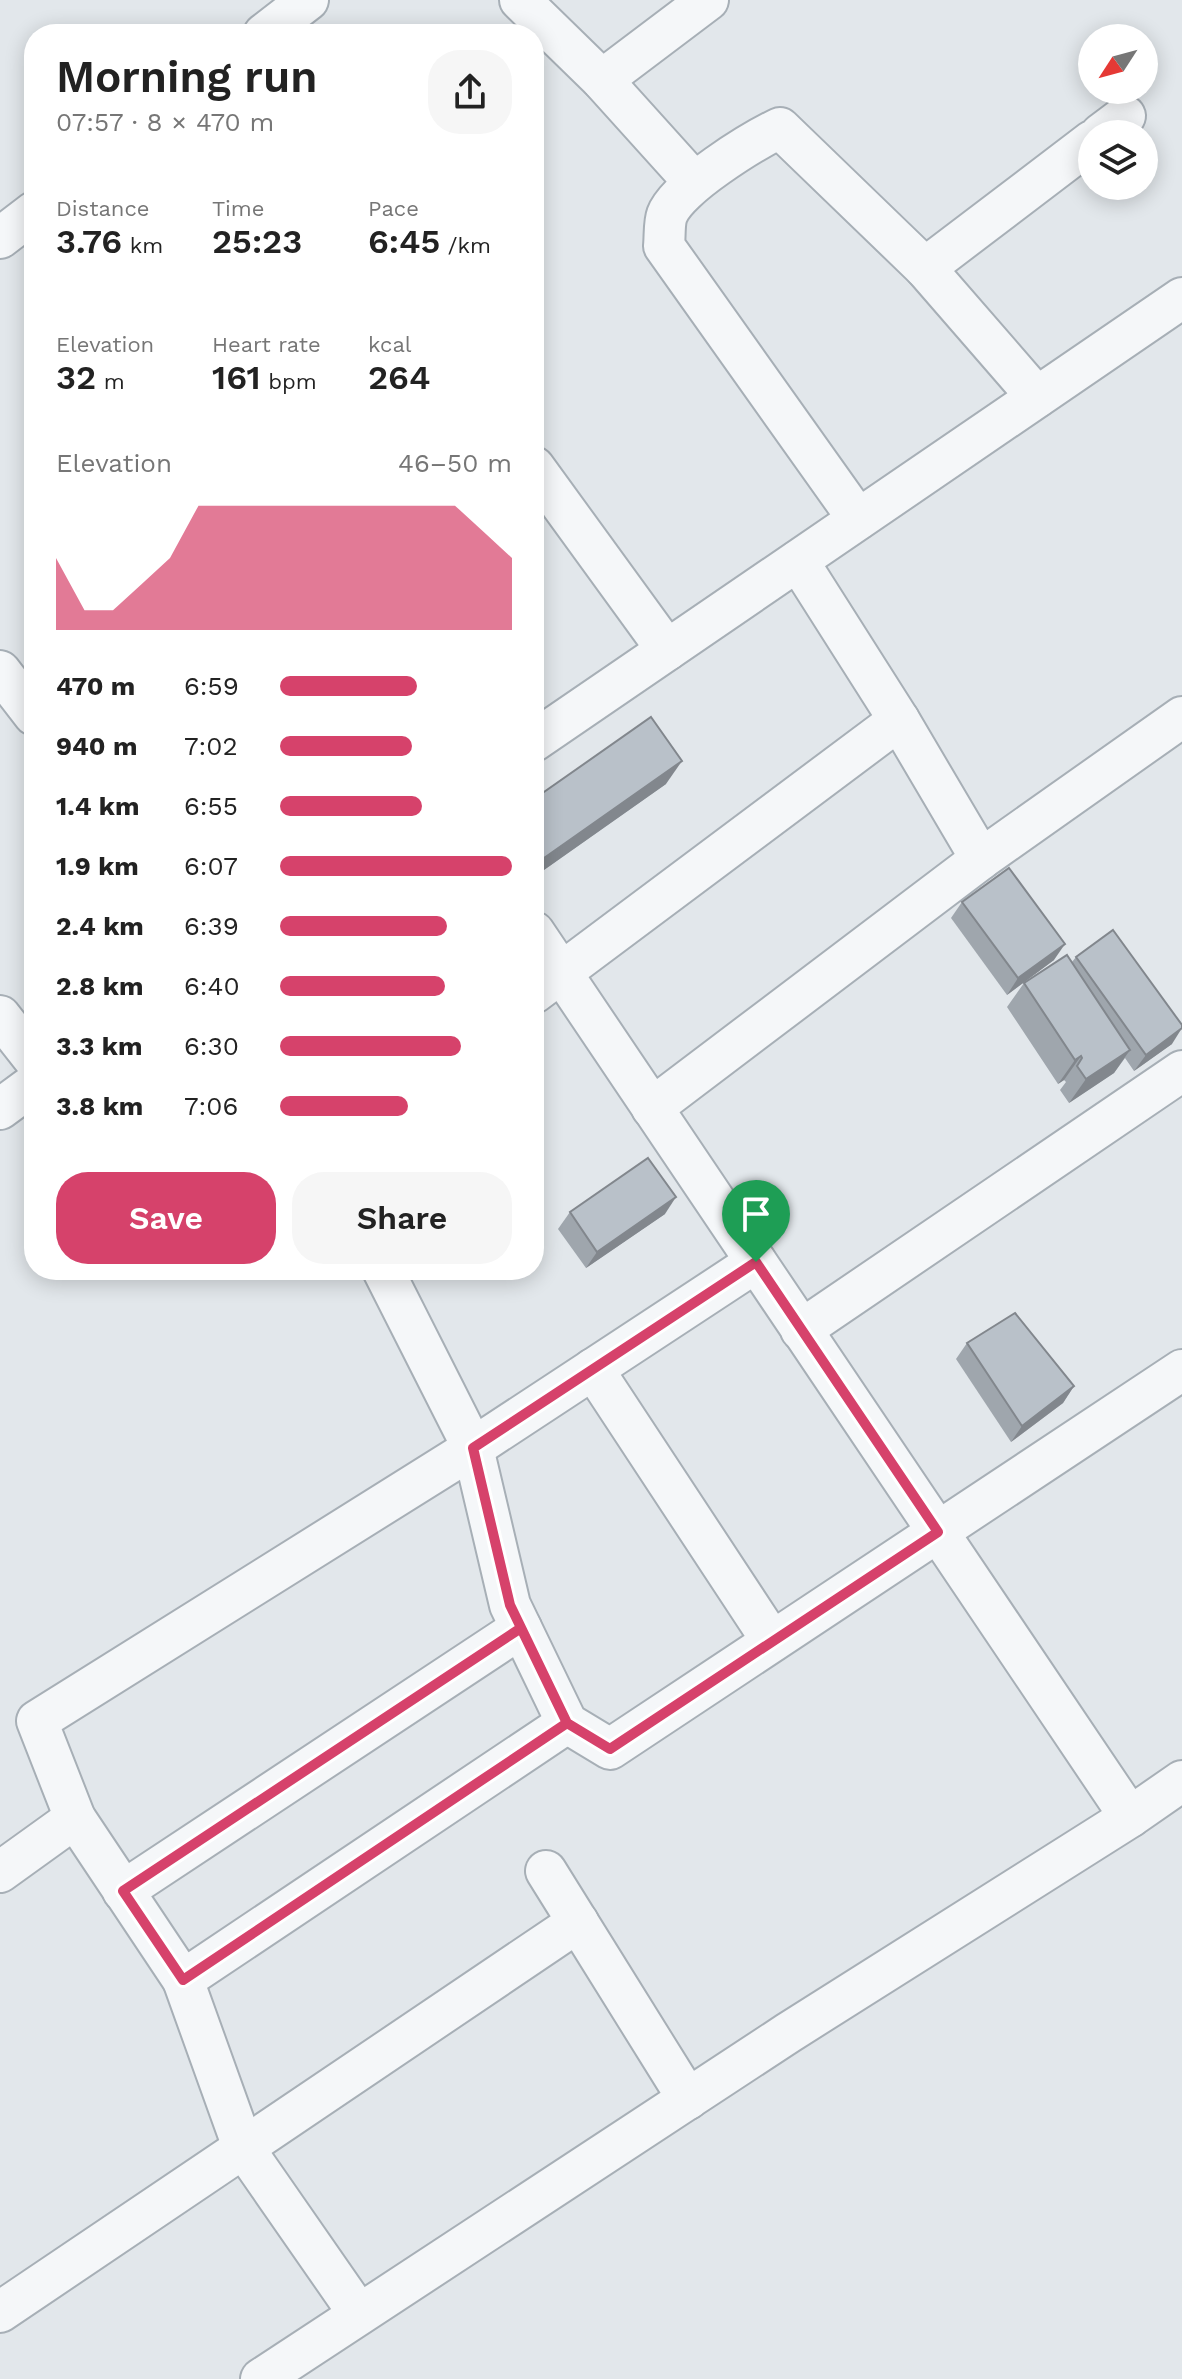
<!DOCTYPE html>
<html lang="en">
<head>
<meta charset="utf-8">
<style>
	body { margin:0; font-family:"Work Sans",sans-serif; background:#f6f6f6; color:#222; height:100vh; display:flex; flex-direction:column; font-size:30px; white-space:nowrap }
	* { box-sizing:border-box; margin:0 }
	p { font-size:26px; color:#767676 }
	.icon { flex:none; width:44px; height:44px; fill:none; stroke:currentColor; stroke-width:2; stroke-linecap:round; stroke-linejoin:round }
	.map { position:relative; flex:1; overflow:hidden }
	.side { position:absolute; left:24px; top:24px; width:520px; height:1256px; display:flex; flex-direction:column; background:#fff; border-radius:32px; box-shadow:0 4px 20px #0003 }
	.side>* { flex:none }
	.needle { width:52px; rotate:234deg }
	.fabs { position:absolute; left:1078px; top:24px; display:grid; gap:16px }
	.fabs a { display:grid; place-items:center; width:80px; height:80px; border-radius:50%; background:#fff; box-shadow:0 4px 20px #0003; font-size:40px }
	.pin { position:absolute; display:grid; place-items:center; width:68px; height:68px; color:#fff; margin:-82px -34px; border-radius:50% 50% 50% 0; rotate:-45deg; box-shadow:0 0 8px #0007 }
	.pin .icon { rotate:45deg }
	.round { display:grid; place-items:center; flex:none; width:84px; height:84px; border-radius:32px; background:#f6f6f6 }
	.headline { display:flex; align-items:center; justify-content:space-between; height:136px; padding:0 32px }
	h1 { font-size:44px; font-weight:600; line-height:60px }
	.figures { display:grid; grid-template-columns:repeat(3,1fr); gap:12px; height:136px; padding:8px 32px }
	.figures div { display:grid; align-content:center }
	.figures b { font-size:34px; font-weight:600 }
	.figures small { font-size:22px; font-weight:400 }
	.figures p { font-size:22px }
	.chart { height:224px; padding:16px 32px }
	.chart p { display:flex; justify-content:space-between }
	.chart svg { width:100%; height:144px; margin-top:8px; fill:#d6426b; opacity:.7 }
	.button { display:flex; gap:16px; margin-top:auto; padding:16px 32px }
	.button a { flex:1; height:92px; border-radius:32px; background:#d6426b; color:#fff; font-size:32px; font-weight:600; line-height:92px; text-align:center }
	.button a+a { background:#f6f6f6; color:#222 }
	ul { padding:0 32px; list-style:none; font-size:26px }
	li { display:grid; grid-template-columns:128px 96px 1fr; align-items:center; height:60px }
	li i { height:20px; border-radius:10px; background:#d6426b }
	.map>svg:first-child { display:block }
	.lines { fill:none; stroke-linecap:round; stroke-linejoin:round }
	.minor-casing { stroke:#a7afb6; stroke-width:44 }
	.minor { stroke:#f5f7f9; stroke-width:40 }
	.wall { fill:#9fa6ad }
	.shaded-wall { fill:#82878d }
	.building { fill:#b9c1c9; stroke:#82878d; stroke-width:2 }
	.route-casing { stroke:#fff; stroke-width:16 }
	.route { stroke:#d6426b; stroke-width:10 }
</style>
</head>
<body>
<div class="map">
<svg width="1182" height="2379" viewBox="0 0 1182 2379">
	<rect width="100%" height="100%" fill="#e2e7eb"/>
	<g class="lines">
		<!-- minor casing -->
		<g class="minor-casing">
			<g id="minor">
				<path d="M520,0L602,80L694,182"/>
				<path d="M264,34L308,0"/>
				<path d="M602,80L708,0"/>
				<path d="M1101,134L1125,116"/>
				<path d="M0,238L34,212"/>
				<path d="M925,268L1037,397"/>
				<path d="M534,467L667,650"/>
				<path d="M858,519L664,246C665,236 664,223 667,215C677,187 753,141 780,128L925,268L1092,141"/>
				<path d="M798,561L899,720L981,859"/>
				<path d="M0,671L34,715"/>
				<path d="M534,741L1182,298"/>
				<path d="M534,932L1130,1817"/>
				<path d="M534,993L899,720"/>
				<path d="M0,1016L34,1059"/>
				<path d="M652,1108L981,859L1182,717"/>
				<path d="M0,1109L34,1084"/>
				<path d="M383,1270L473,1448L510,1605L567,1723L610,1749L1182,1370"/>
				<path d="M801,1330L1182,1071"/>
				<path d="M593,1369L772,1641"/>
				<path d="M567,1723L183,1980L75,1818L37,1721L473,1448L756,1262"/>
				<path d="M546,1871L688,2099"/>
				<path d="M0,1872L75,1818"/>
				<path d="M123,1891L521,1628"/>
				<path d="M183,1980L243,2147L359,2314"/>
				<path d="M0,2312L578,1922"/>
				<path d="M261,2379L788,2033L1130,1817L1182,1781"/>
			</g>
		</g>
		<!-- minor -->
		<use href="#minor" class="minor"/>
	</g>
	<!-- wall -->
	<g class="wall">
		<path d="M666,784L534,877V799Z"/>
		<path d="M962,902L1054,960L1007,995L951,918Z"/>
		<path d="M1076,957L1172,1044L1134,1071L1125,1058L1114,1073L1069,1103L1060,1090L1066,1082L1064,1080L1058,1084L1007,1007L1024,983L1072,962Z"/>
		<path d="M570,1212L665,1214L586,1268L558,1229Z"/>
		<path d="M967,1343L1074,1386L1063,1403L1011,1442L956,1359Z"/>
	</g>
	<!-- shaded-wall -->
	<g class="shaded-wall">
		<path d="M682,761L666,784L534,877V872L544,858Z"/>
		<path d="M1065,944L1054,960L1007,995L1018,978Z"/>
		<path d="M1182,1028L1172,1044L1134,1071L1146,1055Z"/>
		<path d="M1130,1050L1114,1073L1069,1103L1086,1079Z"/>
		<path d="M1081,1056L1064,1080L1058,1084L1075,1060Z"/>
		<path d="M676,1197L665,1214L586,1268L597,1252Z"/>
		<path d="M1074,1386L1063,1403L1011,1442L1022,1426Z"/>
	</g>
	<!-- building -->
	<g class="building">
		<path d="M651,717L682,761L544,858L534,843V799Z"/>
		<path d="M1009,868L1065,944L1018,978L962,902Z"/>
		<path d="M1113,930L1182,1025V1028L1146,1055L1076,957Z"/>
		<path d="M1067,955L1130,1050L1086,1079L1077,1066L1082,1058L1081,1056L1075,1060L1024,983Z"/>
		<path d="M648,1158L676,1197L597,1252L570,1212Z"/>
		<path d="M1015,1313L1074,1386L1022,1426L967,1343Z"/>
	</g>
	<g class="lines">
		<!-- route casing -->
		<g class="route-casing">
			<path id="route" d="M756,1262L473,1448L510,1605L567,1723L183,1980L123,1891L521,1628L567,1723L610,1749L938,1532L756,1262"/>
		</g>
		<!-- route -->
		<use href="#route" class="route"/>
	</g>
</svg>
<div class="fabs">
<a><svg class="needle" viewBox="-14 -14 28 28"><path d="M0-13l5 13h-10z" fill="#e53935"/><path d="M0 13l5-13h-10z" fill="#767676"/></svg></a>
<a><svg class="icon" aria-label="layers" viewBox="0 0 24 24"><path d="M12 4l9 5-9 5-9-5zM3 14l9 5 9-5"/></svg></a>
</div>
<div class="pin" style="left:756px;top:1262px;background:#1e9e55"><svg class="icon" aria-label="arrive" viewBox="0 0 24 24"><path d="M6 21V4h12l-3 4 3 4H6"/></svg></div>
<section class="side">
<div class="headline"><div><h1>Morning run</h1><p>07:57 · 8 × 470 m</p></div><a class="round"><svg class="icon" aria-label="share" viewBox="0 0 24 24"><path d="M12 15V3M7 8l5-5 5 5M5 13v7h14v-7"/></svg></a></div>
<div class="figures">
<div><p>Distance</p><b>3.76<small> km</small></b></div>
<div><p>Time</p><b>25:23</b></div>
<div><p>Pace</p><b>6:45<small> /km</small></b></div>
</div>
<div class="figures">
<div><p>Elevation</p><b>32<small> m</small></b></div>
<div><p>Heart rate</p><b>161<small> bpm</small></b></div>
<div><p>kcal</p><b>264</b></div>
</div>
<div class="chart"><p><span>Elevation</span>46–50 m</p>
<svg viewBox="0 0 160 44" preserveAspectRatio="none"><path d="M0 44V22L10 38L20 38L30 30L40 22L50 6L60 6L70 6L80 6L90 6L100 6L110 6L120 6L130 6L140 6L150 14L160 22V44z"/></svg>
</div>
<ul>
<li><b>470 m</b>6:59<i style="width:59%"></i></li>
<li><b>940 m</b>7:02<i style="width:57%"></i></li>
<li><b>1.4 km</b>6:55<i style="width:61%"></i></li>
<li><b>1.9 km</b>6:07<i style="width:100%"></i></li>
<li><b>2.4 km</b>6:39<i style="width:72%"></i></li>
<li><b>2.8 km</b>6:40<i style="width:71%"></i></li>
<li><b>3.3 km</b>6:30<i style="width:78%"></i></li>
<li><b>3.8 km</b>7:06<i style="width:55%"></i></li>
</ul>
<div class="button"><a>Save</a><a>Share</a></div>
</section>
</div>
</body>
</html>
